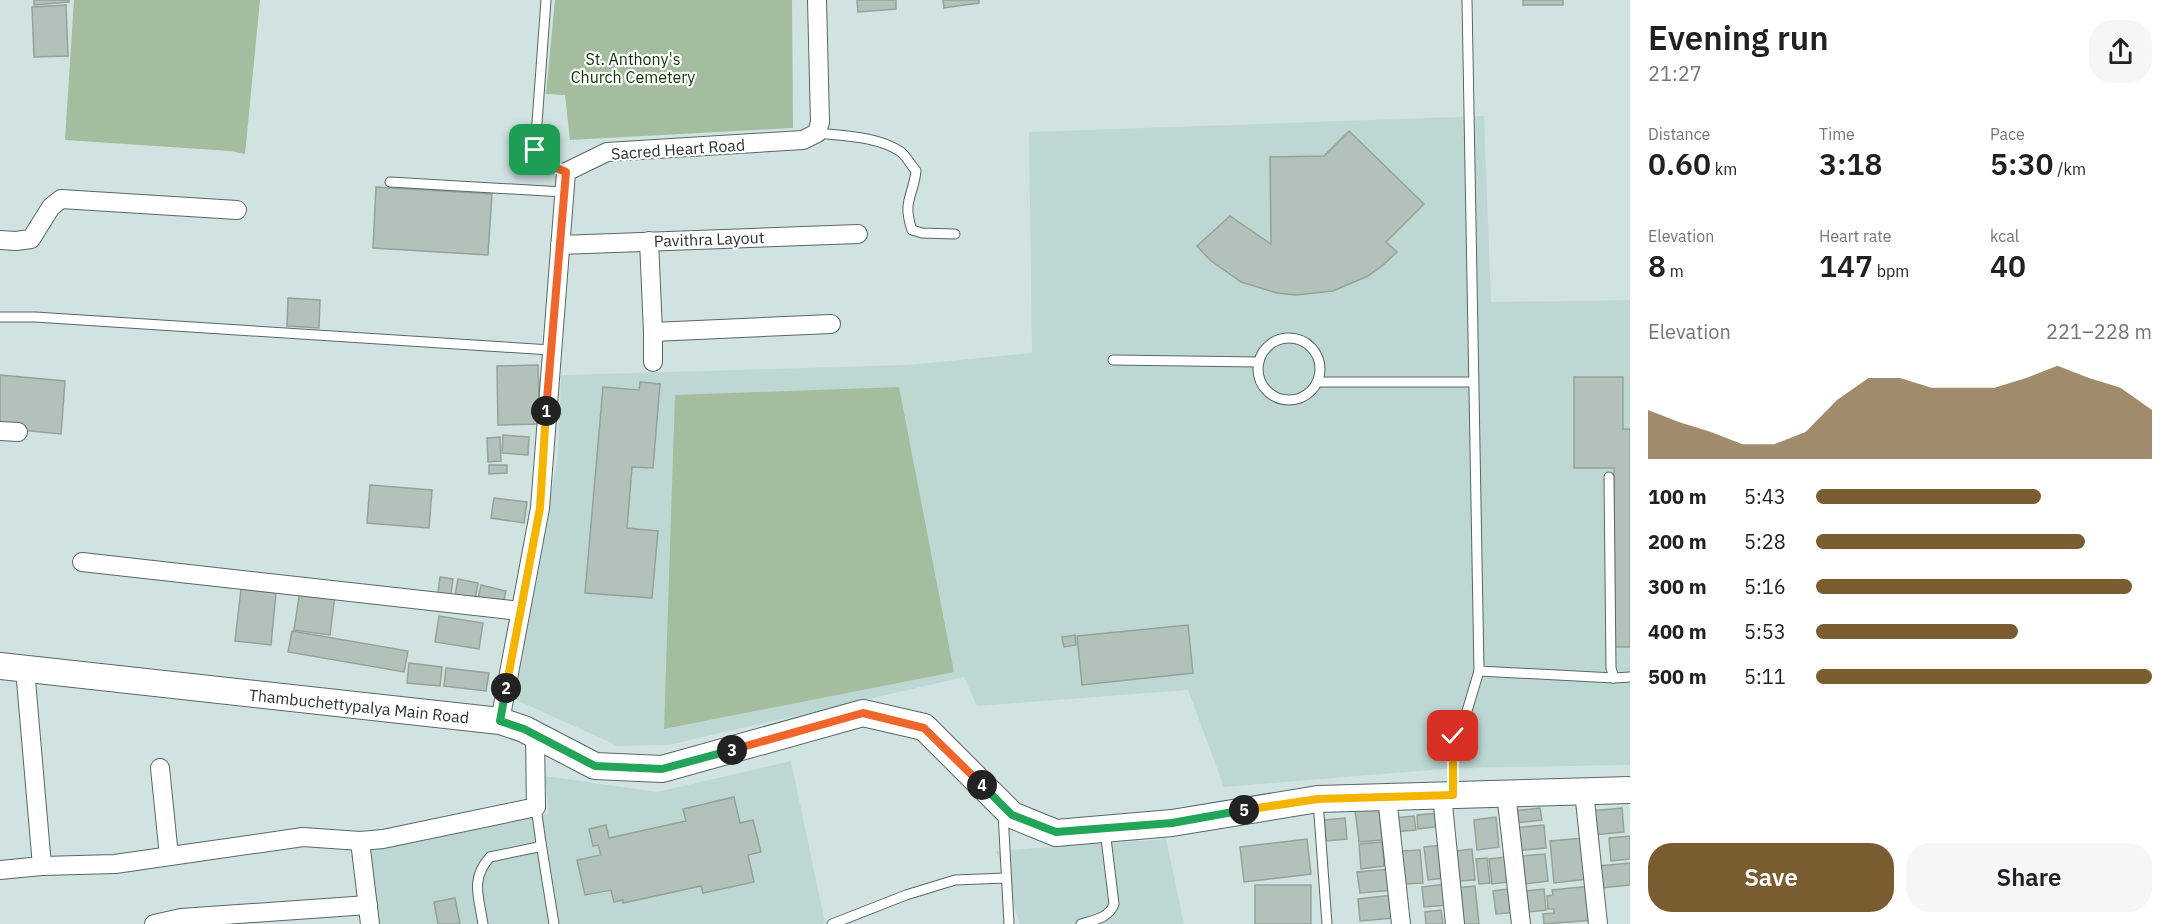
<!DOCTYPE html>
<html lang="en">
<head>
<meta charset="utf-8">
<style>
	body { margin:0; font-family:"IBM Plex Sans",sans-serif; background:#f6f6f6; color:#202124; height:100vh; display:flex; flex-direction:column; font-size:22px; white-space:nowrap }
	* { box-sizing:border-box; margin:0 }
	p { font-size:20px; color:#757577 }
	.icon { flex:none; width:33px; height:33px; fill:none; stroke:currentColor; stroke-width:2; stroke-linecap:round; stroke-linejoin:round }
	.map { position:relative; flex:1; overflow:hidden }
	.details { display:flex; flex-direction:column; background:#fff; width:540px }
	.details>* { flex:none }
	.pin { position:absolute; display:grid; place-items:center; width:51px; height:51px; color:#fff; margin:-26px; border-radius:12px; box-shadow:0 3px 9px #0006 }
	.km { position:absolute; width:30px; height:30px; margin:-15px; border-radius:50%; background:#222; color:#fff; font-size:16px; line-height:30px; text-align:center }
	.round { display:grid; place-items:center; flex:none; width:63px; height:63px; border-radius:24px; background:#f6f6f6 }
	.headline { display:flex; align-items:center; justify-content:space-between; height:102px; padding:0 18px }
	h1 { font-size:33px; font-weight:600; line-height:45px }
	.figures { display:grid; grid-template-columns:repeat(3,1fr); gap:9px; height:102px; padding:6px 18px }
	.figures div { display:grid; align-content:center }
	.figures b { font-size:30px; font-weight:600 }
	.figures small { font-size:16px; font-weight:400 }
	.figures p { font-size:16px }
	.chart { height:168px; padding:12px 18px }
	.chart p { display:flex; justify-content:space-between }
	.chart svg { width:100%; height:108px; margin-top:6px; fill:#795c30; opacity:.7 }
	.button { display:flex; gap:12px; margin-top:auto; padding:12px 18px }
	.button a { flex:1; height:69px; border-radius:24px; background:#795c30; color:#fff; font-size:24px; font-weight:600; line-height:69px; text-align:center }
	.button a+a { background:#f6f6f6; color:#202124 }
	ul { padding:0 18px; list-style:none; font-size:20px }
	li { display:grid; grid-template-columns:96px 72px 1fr; align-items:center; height:45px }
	li i { height:15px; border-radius:8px; background:#795c30 }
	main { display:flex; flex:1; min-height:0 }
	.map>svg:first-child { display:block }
	.built { fill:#bdd8d3 }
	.green { fill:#a4bd9f }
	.building { fill:#b2c1b9; stroke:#94a29a; stroke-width:1.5 }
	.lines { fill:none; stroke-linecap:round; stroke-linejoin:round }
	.lane-casing { stroke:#576765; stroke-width:11 }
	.street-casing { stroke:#576765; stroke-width:20 }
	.secondary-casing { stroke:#576765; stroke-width:28 }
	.lane { stroke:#fff; stroke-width:9 }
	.street { stroke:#fff; stroke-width:18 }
	.secondary { stroke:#fff; stroke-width:26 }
	.split-1-casing { stroke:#fff; stroke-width:12 }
	.split-2-casing { stroke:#fff; stroke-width:12 }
	.split-3-casing { stroke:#fff; stroke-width:12 }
	.split-4-casing { stroke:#fff; stroke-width:12 }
	.split-5-casing { stroke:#fff; stroke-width:12 }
	.split-6-casing { stroke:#fff; stroke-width:12 }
	.split-1 { stroke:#f0652b; stroke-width:8 }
	.split-2 { stroke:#f5b400; stroke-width:8 }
	.split-3 { stroke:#22a559; stroke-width:8 }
	.split-4 { stroke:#f0652b; stroke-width:8 }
	.split-5 { stroke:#22a559; stroke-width:8 }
	.split-6 { stroke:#f5b400; stroke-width:8 }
	.labels { text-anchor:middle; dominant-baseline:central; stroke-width:4.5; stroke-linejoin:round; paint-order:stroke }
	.park-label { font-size:16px; fill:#0c3404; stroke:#fff }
	.street-label { font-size:16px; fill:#2a3130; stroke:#fff }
</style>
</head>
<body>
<main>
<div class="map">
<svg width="1630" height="924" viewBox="0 0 1630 924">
	<rect width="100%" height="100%" fill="#d1e3e0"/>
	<!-- built -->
	<g class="built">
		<path d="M1484,116L1491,302L1630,300V765L1456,768L1224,787L1188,690L977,706L964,677L669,745L618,746L512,698L558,458L561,375L907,365L1032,353L1029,132Z"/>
		<path d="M791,761L825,923L821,924H376L371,849L549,814L545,776L657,792Z"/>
		<path d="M1166,839L1184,924H1020L996,851Z"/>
	</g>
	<!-- green -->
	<g class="green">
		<path d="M74,0H260L245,154L230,151L65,140Z"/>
		<path d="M555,0H792L793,128L570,140L565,95L546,94Z"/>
		<path d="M899,387L954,672L664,729L675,395Z"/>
	</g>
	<!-- building -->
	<g class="building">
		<path d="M34,0H69V2L34,5Z"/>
		<path d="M857,0H896V9L858,12Z"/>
		<path d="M943,0H979V3L944,8Z"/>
		<rect x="1523" y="0" width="40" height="5"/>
		<path d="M66,5L68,56L34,57L32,7Z"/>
		<path d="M1349,131L1424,204L1386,242L1397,252L1383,265L1368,276L1333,291L1296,295L1277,293L1241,282L1210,260L1197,246L1230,216L1271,244L1270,157L1324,156Z"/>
		<path d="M376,187L492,194L488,255L373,248Z"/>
		<path d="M288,298L320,300L319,328L287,326Z"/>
		<path d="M538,365L540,424L498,425L497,366Z"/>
		<path d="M0,375L65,381L61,434L0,428Z"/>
		<path d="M1574,377H1623V429H1630V647H1615L1614,468H1574Z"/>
		<path d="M640,382L660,384L653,468L632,467L627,528L658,531L652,598L585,593L603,387L639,390Z"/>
		<path d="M503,435L529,437L528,455L502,453Z"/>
		<path d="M500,437L501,461L488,462L487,438Z"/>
		<path d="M489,465H507V473L489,474Z"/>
		<path d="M370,485L432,490L429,528L367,523Z"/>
		<path d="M494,498L527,502L524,523L491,518Z"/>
		<path d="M440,577L453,579L450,601L437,600Z"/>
		<path d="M458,579L478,583L474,605L454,601Z"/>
		<path d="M481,585L506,591L502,609L477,603Z"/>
		<path d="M241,589L276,593L271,645L235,641Z"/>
		<path d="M300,590L335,595L330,635L294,630Z"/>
		<path d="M439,616L483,623L479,649L435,642Z"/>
		<path d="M1188,625L1193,673L1082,685L1077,636Z"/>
		<path d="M292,631L408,651L404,672L288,652Z"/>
		<path d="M1075,635L1076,645L1064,647L1062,637Z"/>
		<path d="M409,663L442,667L440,686L407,683Z"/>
		<path d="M446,668L489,673L486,691L444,686Z"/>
		<path d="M734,797L740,823L753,820L761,852L748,855L754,882L703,893L701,886L623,903V900L614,902L611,890L585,895L577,860L601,855L598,845L593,846L589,829L606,825L609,838L686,821L683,809Z"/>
		<path d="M1379,808L1382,840L1359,842L1355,810Z"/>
		<path d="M1540,808L1542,820L1514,823L1513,811Z"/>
		<path d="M1622,808L1624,832L1593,835L1590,811Z"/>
		<path d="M1440,813L1442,826L1418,829L1417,815Z"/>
		<path d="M1414,816L1416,830L1393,832L1392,818Z"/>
		<path d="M1496,817L1499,847L1477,850L1474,820Z"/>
		<path d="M1345,818L1347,839L1326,841L1324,820Z"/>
		<path d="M1544,825L1546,848L1514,851L1512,828Z"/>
		<path d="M1630,836V859L1611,861L1609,838Z"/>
		<path d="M1584,838L1588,879L1554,883L1550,841Z"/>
		<path d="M1307,839L1311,874L1244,882L1240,847Z"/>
		<path d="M1382,842L1384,866L1361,869L1359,844Z"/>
		<path d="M1442,845L1445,878L1428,880L1424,847Z"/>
		<path d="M1472,849L1475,880L1459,881L1456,851Z"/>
		<path d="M1420,850L1423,883L1404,884L1401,851Z"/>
		<path d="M1545,854L1548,881L1525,884L1522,856Z"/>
		<path d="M1505,857L1508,882L1492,884L1489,859Z"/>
		<path d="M1487,858L1490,883L1479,884L1476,859Z"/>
		<path d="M1630,863V885L1601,888L1599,866Z"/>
		<path d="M1392,869L1394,890L1360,893L1357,872Z"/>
		<path d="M1446,884L1448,905L1424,907L1422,887Z"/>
		<rect x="1255" y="885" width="56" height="39"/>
		<path d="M1475,886L1479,924H1457L1454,888Z"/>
		<path d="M1591,886L1594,920L1544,924L1543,914L1554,913V909H1548L1547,896L1553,895L1552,890Z"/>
		<path d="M1515,888L1517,912L1496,914L1493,891Z"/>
		<path d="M1544,889L1546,910L1529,912L1526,891Z"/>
		<path d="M1392,895L1394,918L1360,921L1358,899Z"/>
		<path d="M455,898L460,924H438L434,902Z"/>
		<path d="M1441,910L1443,924H1426L1425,912Z"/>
	</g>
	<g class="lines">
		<!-- lane casing -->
		<g class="lane-casing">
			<g id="lane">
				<path d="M546,0L535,150L541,161L566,172"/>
				<path d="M1467,0L1479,671L1614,678"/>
				<path d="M817,133C843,136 878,136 901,152C906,156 911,165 916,171C913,197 902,201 912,230L922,233L955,234"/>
				<path d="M390,182L564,192"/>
				<path d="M0,317H35L551,350"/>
				<circle cx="1289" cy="369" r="31"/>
				<path d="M1113,360L1259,362"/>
				<path d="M1317,382H1473"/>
				<path d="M1609,477L1611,668L1614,678L1630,677"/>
				<path d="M1453,795V736L1467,711L1479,671"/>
				<path d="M1318,801L1327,924"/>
				<path d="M1003,813L1009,924"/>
				<path d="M541,843L554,924"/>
				<path d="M483,924C479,897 470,879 490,857L538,847L541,843L536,807"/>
				<path d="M832,924L906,895L955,880L1006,878"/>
				<path d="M1081,924C1094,920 1109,918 1114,904L1105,830"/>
			</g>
		</g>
		<!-- street casing -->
		<g class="street-casing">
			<g id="street">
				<path d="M0,240L16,241L31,239L51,207L61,199L237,210"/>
				<path d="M649,241L653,332L831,324"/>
				<path d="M560,245L858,234"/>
				<path d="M653,332V362"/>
				<path d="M0,431L18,432"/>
				<path d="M82,562L520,611"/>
				<path d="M25,669L42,866"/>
				<path d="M500,721L540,508L566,172L607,152L803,140L817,133L820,122L817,0"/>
				<path d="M160,768L169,856"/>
				<path d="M1584,791L1598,924"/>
				<path d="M1506,793L1521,924"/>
				<path d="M1442,795L1455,924"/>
				<path d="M1387,797L1401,924"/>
				<path d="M360,841L370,924"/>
				<path d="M0,870L42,866L115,864L303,837L360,841L383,839L536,807L535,735"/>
				<path d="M154,924L181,918L368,905"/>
			</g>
		</g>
		<!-- secondary casing -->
		<g class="secondary-casing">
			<path id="secondary" d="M0,666L500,721L524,729L595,766L662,769L863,713L924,727L1012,815L1056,833L1172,823L1318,799L1630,790"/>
		</g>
		<!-- lane -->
		<use href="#lane" class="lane"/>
		<!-- street -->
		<use href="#street" class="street"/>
		<!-- secondary -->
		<use href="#secondary" class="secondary"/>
	</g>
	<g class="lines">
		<!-- split-1 casing -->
		<g class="split-1-casing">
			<path id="split-1" d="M535,150L541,161L566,172L546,411"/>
		</g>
		<!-- split-2 casing -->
		<g class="split-2-casing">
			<path id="split-2" d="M506,688L540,508L546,411"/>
		</g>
		<!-- split-3 casing -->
		<g class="split-3-casing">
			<path id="split-3" d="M506,688L500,721L524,729L595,766L662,769L732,750"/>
		</g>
		<!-- split-4 casing -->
		<g class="split-4-casing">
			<path id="split-4" d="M732,750L863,713L924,728L982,785"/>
		</g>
		<!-- split-5 casing -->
		<g class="split-5-casing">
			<path id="split-5" d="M982,785L1012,815L1056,832L1172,823L1244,810"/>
		</g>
		<!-- split-6 casing -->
		<g class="split-6-casing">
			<path id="split-6" d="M1244,810L1318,799L1453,795V736"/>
		</g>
		<!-- split-1 -->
		<use href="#split-1" class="split-1"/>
		<!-- split-2 -->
		<use href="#split-2" class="split-2"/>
		<!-- split-3 -->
		<use href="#split-3" class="split-3"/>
		<!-- split-4 -->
		<use href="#split-4" class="split-4"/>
		<!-- split-5 -->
		<use href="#split-5" class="split-5"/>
		<!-- split-6 -->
		<use href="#split-6" class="split-6"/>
	</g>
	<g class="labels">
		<!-- park labels -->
		<g class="park-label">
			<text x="633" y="59">St. Anthony's<tspan x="633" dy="18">Church Cemetery</tspan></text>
		</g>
		<!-- street labels -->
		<g class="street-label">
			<text transform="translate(678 149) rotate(-4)">Sacred Heart Road</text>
			<text transform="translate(709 239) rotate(-2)">Pavithra Layout</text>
			<text transform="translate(359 706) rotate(6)">Thambuchettypalya Main Road</text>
		</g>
	</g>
</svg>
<div class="pin" style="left:535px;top:150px;background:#1e9e55"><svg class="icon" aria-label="arrive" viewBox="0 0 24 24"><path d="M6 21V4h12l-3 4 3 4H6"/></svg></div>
<div class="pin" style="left:1453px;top:736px;background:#d93025"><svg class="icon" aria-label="check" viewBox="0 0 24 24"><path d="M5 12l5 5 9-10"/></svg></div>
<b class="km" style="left:546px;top:411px">1</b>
<b class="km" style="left:506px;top:688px">2</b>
<b class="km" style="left:732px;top:750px">3</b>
<b class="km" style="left:982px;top:785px">4</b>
<b class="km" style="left:1244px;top:810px">5</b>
</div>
<section class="details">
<div class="headline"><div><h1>Evening run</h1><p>21:27</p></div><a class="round"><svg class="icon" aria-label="share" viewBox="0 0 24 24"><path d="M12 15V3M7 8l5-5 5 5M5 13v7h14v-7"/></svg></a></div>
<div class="figures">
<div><p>Distance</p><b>0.60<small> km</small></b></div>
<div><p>Time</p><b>3:18</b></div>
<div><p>Pace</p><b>5:30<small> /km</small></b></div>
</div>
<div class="figures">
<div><p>Elevation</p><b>8<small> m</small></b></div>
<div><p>Heart rate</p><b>147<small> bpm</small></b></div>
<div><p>kcal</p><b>40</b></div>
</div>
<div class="chart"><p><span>Elevation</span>221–228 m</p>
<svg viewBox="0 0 160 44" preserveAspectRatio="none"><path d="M0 44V24L10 29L20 33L30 38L40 38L50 33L60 20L70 11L80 11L90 15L100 15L110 15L120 11L130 6L140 11L150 15L160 24V44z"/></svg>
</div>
<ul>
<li><b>100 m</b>5:43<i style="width:67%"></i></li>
<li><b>200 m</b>5:28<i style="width:80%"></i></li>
<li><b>300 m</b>5:16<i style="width:94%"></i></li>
<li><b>400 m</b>5:53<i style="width:60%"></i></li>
<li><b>500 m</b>5:11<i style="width:100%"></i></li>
</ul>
<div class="button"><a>Save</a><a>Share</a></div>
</section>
</main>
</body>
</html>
